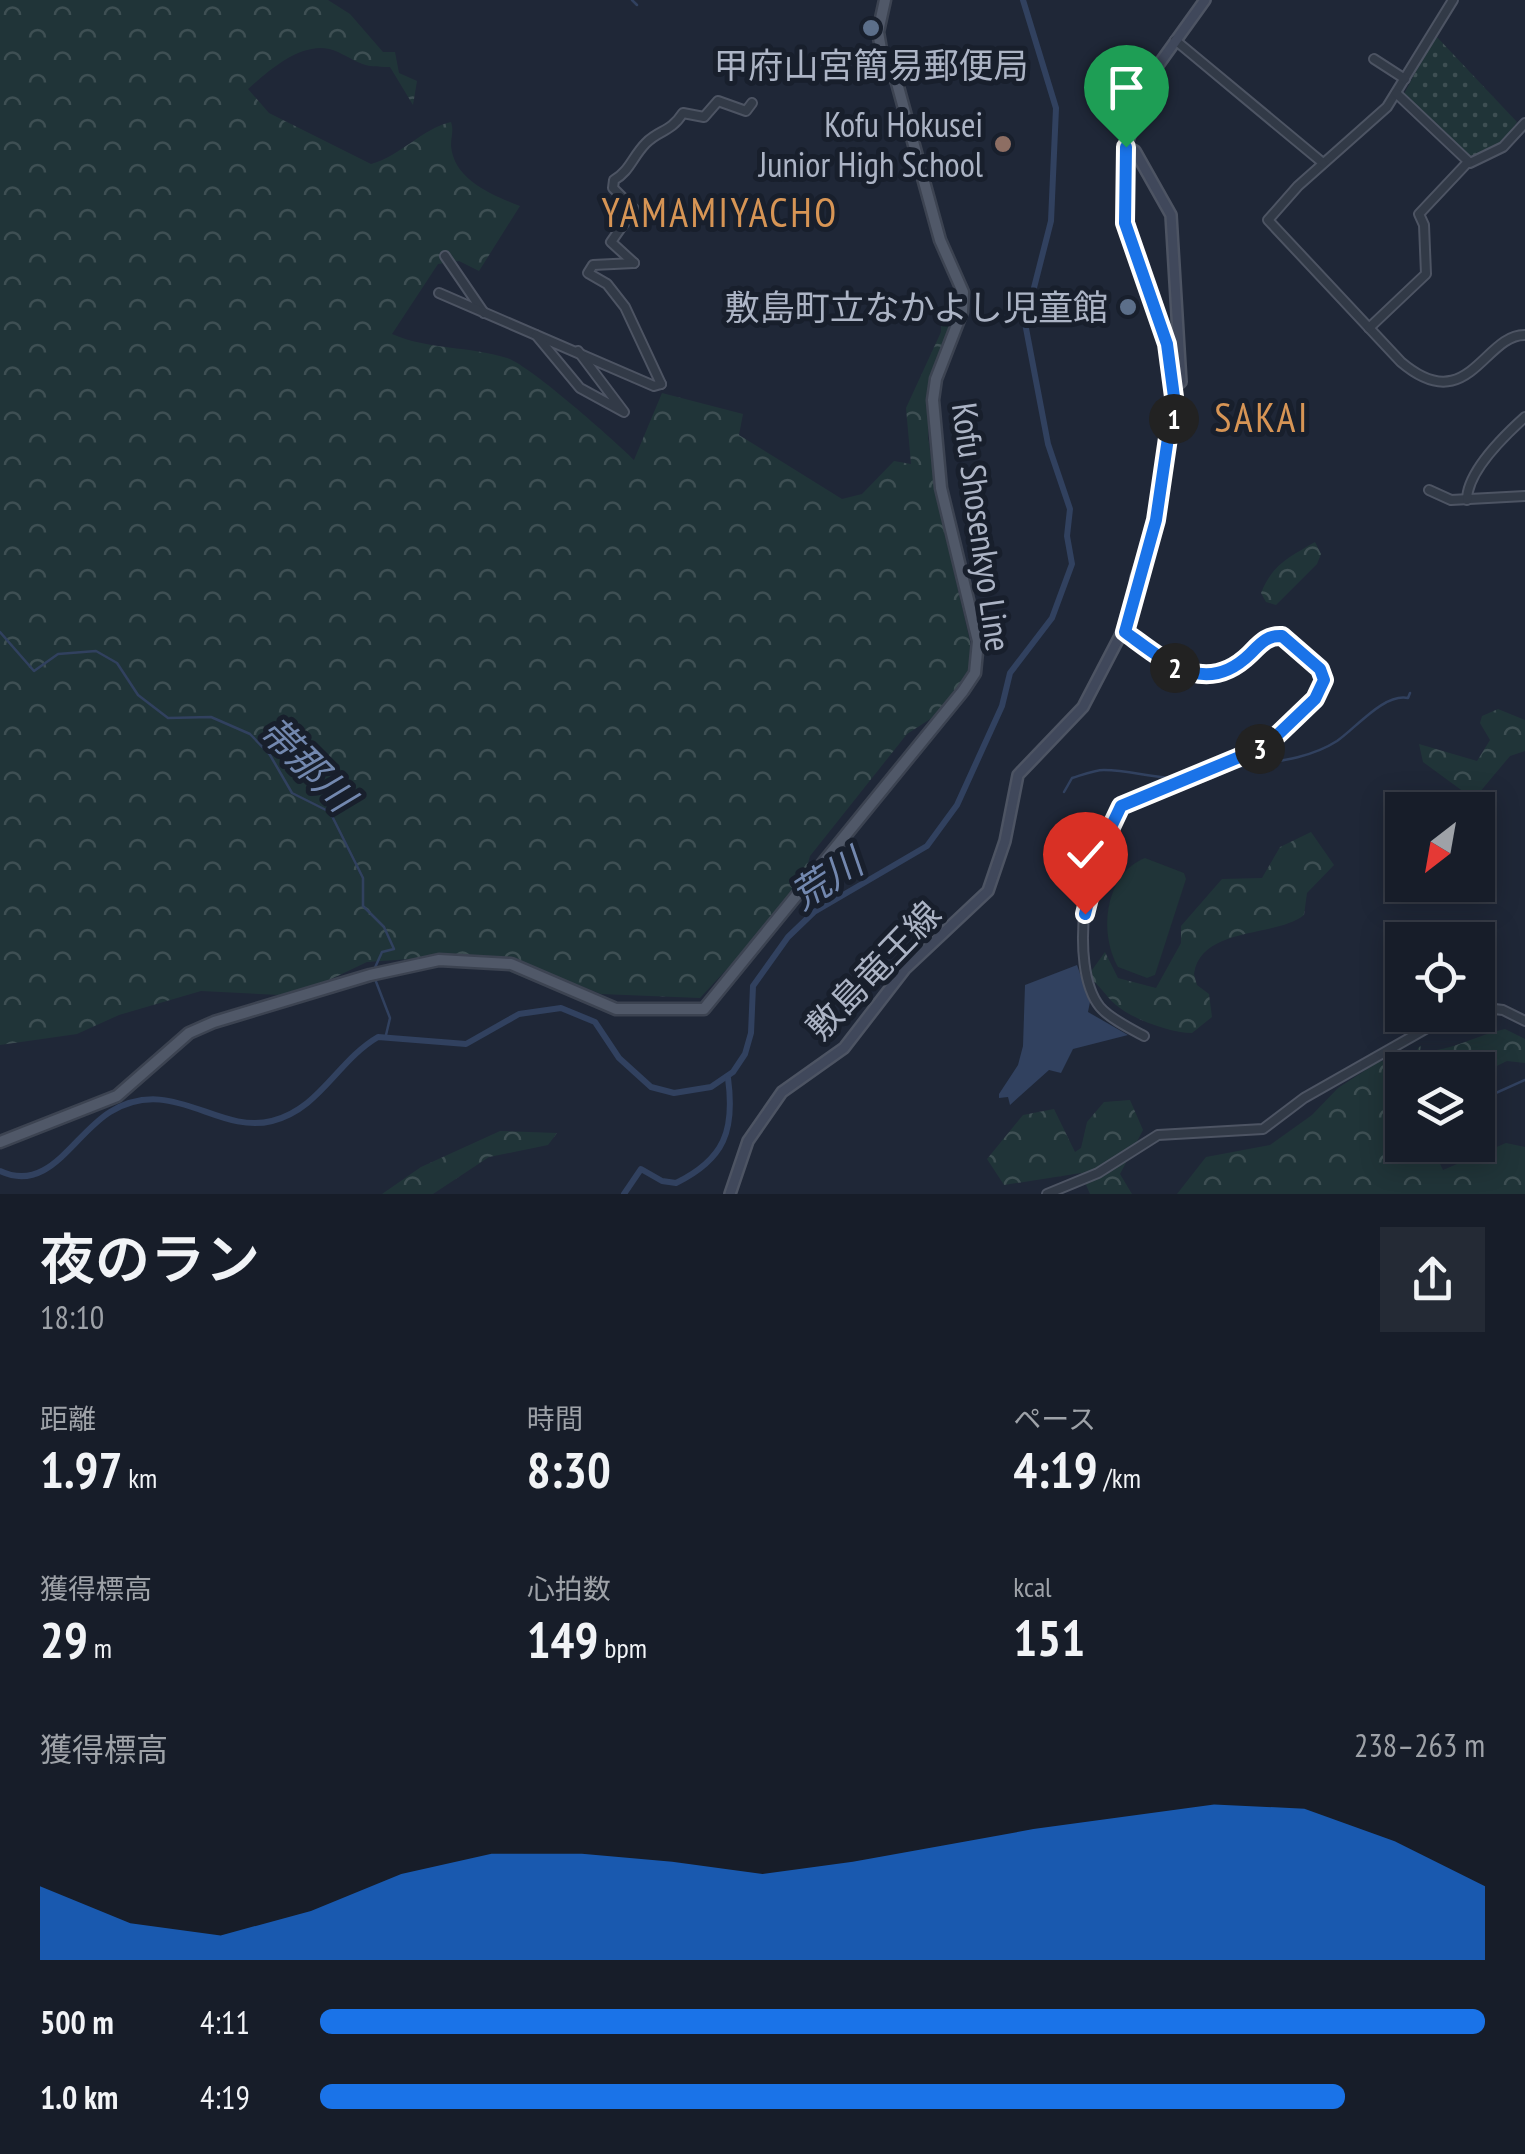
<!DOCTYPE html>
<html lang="ja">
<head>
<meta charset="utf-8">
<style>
	body { margin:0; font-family:"PT Sans Narrow","Noto Sans JP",sans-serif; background:#242a35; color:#f1f3f6; height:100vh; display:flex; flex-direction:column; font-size:38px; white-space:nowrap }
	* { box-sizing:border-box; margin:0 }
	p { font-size:32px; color:#9ea2a8 }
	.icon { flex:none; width:55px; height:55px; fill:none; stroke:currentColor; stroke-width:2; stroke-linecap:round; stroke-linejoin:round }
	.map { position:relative; height:1194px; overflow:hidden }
	.sheet { display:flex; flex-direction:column; background:#171d29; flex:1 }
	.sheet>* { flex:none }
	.needle { width:65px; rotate:211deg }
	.tools { position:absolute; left:1385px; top:792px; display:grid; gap:20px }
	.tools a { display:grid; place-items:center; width:110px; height:110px; border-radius:0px; background:#171d29; box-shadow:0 5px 25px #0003,0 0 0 2px #363b46; font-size:50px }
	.pin { position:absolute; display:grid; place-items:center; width:85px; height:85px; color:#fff; margin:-102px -42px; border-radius:50% 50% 50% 0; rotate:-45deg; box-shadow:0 0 10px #0007 }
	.pin .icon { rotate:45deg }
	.km { position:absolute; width:50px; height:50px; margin:-25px; border-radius:50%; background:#222; color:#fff; font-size:28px; line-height:50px; text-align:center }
	.round { display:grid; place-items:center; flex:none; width:105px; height:105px; border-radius:0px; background:#242a35 }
	.headline { display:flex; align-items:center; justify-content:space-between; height:170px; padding:0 40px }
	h1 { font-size:55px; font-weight:600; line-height:75px }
	.metrics { display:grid; grid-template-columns:repeat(3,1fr); gap:15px; height:170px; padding:10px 40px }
	.metrics div { display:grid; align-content:center }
	.metrics b { font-size:50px; font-weight:600 }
	.metrics small { font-size:28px; font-weight:400 }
	.metrics p { font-size:28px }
	.chart { height:280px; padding:20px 40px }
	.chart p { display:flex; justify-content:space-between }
	.chart svg { width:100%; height:180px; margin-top:10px; fill:#1a73e8; opacity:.7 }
	ul { padding:0 40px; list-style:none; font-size:32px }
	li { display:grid; grid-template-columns:160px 120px 1fr; align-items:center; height:75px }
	li i { height:25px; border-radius:12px; background:#1a73e8 }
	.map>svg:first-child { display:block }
	.green { fill:#203438 }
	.forest { fill:url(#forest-crowns) }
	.park { fill:url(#park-dots) }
	.water { fill:#31415f }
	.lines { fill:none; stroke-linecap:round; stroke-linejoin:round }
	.stream { stroke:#31415f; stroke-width:2.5 }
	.river { stroke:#31415f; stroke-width:6 }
	.tertiary-casing { stroke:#4d5463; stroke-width:12 }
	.secondary-casing { stroke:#4d5463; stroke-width:14 }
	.primary-casing { stroke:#3c4351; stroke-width:15 }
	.tertiary { stroke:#323a47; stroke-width:8 }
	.secondary { stroke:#40485b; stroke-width:9 }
	.primary { stroke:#505868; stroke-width:10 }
	.route-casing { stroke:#fff; stroke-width:20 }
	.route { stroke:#1a73e8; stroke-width:12 }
	.service-dot { fill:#5c6f8a; stroke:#181f2c; stroke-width:4 }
	.education-dot { fill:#8d6e63; stroke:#181f2c; stroke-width:4 }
	.labels { text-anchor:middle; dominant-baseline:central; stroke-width:10; stroke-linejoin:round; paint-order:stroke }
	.poi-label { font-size:35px; fill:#acb4c5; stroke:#181f2c; text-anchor:end }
	.street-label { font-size:35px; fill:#acb4c5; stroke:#181f2c }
	.water-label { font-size:38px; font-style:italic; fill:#7388af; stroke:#181f2c }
	.quarter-label { font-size:40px; letter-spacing:2.5px; fill:#d79555; stroke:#181f2c }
</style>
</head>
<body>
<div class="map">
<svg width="1525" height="1194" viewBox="0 0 1525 1194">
	<defs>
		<pattern id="forest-crowns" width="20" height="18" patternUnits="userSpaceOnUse" patternTransform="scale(2.5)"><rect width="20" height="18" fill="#203438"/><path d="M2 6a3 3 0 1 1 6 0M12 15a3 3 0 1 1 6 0" fill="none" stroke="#3e4f53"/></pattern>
		<pattern id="park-dots" width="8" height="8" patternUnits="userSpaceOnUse" patternTransform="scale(2.5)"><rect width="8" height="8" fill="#203438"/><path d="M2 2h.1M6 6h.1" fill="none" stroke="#3e4f53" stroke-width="1.8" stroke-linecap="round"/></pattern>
	</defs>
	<rect width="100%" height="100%" fill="#1f2737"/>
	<!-- green -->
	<path class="green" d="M1145,858L1184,873L1186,879L1155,975L1147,978L1118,967C1098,932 1105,874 1145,858Z"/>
	<!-- forest -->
	<g class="forest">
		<path d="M0,0H328L350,14L383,52H395L399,73L417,81L413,105L390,67C362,67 362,64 338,52C306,37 271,69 248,89L269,113L371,164C401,156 421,129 451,122C454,131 451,136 451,146C454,180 492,195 520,206L479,271L459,261L438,264L392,334C429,350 469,346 507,358C529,365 614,440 634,460L662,393L743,414L739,435L842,499L862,494L894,461L911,464L906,408L941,332V307L958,310L929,401L928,437L937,499L970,641V673L935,716L907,734L810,856L801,889L700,998L601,994L576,984L530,980L469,955L367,962L325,982L280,995L201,991L119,1015L77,1034L0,1045Z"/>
		<path d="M1315,542L1321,554L1317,564L1276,605L1266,602L1261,593C1273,563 1290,557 1315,542Z"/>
		<path d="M1498,709L1525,720V751L1510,756L1479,793L1464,792L1423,762L1419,744L1477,761L1490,740L1480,723L1482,716Z"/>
		<path d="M1311,832L1334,865L1307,893L1304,915C1275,938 1201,926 1194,974L1197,985L1209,994L1212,1017L1192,1033C1171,1033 1132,1019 1116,1005C1104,995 1101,985 1087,977L1105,952L1118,978L1156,988L1181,943V926L1222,879L1262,878L1280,847Z"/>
		<path d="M1505,1029L1525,1039V1063L1507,1061L1478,1075V1070H1402V1145H1431L1443,1170L1506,1143L1525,1147V1194H1177L1206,1157L1270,1145L1312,1115L1338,1088L1381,1060L1397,1074L1421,1045L1420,1051C1447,1053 1477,1035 1505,1029Z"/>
		<path d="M1130,1100L1143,1130L1120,1174L1132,1194H1090L1081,1173L1004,1185L987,1159L1023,1115L1054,1109L1075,1152L1081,1148L1087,1122L1104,1102Z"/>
		<path d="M500,1131L557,1133L548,1145L489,1157L433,1194H382L421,1167Z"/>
	</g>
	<!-- park -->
	<path class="park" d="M1435,35L1517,122L1503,142L1471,160L1404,94Z"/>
	<!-- water -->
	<path class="water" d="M1077,965L1090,1002L1088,1012L1128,1035L1073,1049L1061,1073L1049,1070L1010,1105L1008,1097L999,1098V1094L1018,1065L1023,1046L1025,985Z"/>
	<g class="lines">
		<!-- stream -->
		<g class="stream">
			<path d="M632,0L637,5"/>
			<path d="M0,632L34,671L58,654L96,651L117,663L138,695L168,718L211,717L250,734L270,755L292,793L330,812L363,878V906L384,927L394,949L382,952L373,972"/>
			<path d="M1232,768C1267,762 1306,761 1337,741C1356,728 1384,693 1408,698L1410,693"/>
			<path d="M1064,792L1072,778C1082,775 1094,770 1104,770C1138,770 1160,783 1195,775"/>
			<path d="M375,979L390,1018L386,1035"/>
			<path d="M1478,1101L1525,1080"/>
		</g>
		<!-- river -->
		<g class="river">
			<path d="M0,1171C49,1194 73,1135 110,1112C172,1074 217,1135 272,1121C320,1109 337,1061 378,1037L466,1044L519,1014L561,1008L595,1022L619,1058L651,1087L674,1093L711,1087L733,1072L745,1054L751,1033L753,986L788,937L814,912L927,846L957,805L1002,706L1010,673L1052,618L1072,564L1067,536L1070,509L1048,444L1025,323L1051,221L1056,108L1023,0"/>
			<path d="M624,1194L641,1169L662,1181L676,1183C725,1159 735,1130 728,1078"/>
		</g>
		<!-- tertiary casing -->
		<g class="tertiary-casing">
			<g id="tertiary">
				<path d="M1453,0L1387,107L1298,186L1268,220L1401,362C1468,419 1484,334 1525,335"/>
				<path d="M1175,40L1323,163"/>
				<path d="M1374,59L1405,79"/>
				<path d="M1396,93L1470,163L1503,147L1525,123"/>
				<path d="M445,256L484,313"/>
				<path d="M634,263L611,242L634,209L613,188L614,180C629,172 633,156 646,143C660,129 670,133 683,113L704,117L718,101L746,111L752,103"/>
				<path d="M634,263L593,265L588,273L607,284L625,307L661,384"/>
				<path d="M439,293L654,386L661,384"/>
				<path d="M1369,328L1426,274L1424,225L1419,214L1468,162"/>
				<path d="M536,335L580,388L624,412L578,351"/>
				<path d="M1429,490L1451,500L1525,496"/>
				<path d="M1467,500C1467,472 1505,435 1525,417"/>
				<path d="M1125,632C1165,661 1205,698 1250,654C1260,644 1267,635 1283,636L1320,669L1324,681C1313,732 1218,773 1173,787C1157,792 1135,793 1123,804C1086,839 1067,967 1100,1007C1109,1018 1131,1029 1144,1036"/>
				<path d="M1478,1007L1503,1010L1525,1021"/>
				<path d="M1047,1194L1098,1173L1158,1135L1263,1129L1304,1098L1450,1015"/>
			</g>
		</g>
		<!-- secondary casing -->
		<g class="secondary-casing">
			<g id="secondary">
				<path d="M1126,147C1111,240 1166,301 1174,388"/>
				<path d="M730,1194L748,1141L782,1092L844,1048L905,969L988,891L1005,841L1018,775L1083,707L1133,611L1136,578L1156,520L1165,472L1174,388L1181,382L1171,215L1135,151L1126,147L1149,78L1205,0"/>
			</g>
		</g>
		<!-- primary casing -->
		<g class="primary-casing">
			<path id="primary" d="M0,1142L117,1096L189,1033L214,1022L370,975L439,960L511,964L616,1009H704L963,691L975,673L978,641L941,488L933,400L936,379L962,312L963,292L940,240L897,83L881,49L878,32L885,0"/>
		</g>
		<!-- tertiary -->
		<use href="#tertiary" class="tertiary"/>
		<!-- secondary -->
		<use href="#secondary" class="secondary"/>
		<!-- primary -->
		<use href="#primary" class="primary"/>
	</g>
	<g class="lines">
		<!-- route casing -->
		<g class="route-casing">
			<path id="route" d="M1085,914L1102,846L1121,806L1266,746L1315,699L1324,680L1320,669L1282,636C1267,635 1260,644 1250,654C1205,698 1165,661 1125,632L1156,520L1174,397L1167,344L1125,223L1126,147"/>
		</g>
		<!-- route -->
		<use href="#route" class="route"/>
	</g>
	<!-- markers -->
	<g class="service-dot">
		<circle cx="871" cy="28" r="10"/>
		<circle cx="1128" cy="307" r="10"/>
	</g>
	<circle class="education-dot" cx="1003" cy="144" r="10"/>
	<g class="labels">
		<!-- poi labels -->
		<g class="poi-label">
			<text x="871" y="65" text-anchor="middle">甲府山宮簡易郵便局</text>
			<text x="983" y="124">Kofu Hokusei<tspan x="983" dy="40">Junior High School</tspan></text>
			<text x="1108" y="307">敷島町立なかよし児童館</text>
		</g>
		<!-- street labels -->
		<g class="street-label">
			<text transform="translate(982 527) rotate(82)">Kofu Shosenkyo Line</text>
			<text transform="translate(873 970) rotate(-46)">敷島竜王線</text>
		</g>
		<!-- water labels -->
		<g class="water-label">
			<text transform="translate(308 763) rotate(45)">帯那川</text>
			<text transform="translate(826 878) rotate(-33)">荒川</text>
		</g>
		<!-- quarter labels -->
		<g class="quarter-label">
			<text x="720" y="212">YAMAMIYACHO</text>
			<text x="1262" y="417">SAKAI</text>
		</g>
	</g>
</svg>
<div class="tools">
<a><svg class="needle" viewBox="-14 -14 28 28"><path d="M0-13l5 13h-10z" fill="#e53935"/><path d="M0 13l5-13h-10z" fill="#9ea2a8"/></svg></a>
<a><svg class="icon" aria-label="locate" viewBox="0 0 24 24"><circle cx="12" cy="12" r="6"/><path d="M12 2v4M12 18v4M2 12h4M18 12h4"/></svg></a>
<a><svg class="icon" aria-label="layers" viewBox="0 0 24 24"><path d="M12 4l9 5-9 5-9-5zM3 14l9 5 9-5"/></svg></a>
</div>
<div class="pin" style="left:1126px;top:147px;background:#1e9e55"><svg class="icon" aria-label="arrive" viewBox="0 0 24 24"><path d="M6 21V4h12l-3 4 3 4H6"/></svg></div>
<div class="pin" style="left:1085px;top:914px;background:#d93025"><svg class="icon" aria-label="check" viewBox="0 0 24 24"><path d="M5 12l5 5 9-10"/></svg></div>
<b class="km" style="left:1174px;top:419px">1</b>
<b class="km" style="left:1175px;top:668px">2</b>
<b class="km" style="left:1260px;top:749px">3</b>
</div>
<section class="sheet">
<div class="headline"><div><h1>夜のラン</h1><p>18:10</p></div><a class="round"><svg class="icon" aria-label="share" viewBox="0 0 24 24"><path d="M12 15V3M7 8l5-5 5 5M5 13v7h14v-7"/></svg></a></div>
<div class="metrics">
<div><p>距離</p><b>1.97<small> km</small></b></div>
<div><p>時間</p><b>8:30</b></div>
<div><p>ペース</p><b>4:19<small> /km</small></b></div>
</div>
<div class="metrics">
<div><p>獲得標高</p><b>29<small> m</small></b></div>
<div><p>心拍数</p><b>149<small> bpm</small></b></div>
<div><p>kcal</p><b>151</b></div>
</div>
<div class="chart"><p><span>獲得標高</span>238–263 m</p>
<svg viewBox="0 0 160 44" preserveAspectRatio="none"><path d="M0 44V26L10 35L20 38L30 32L40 23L50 18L60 18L70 20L80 23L90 20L100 16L110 12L120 9L130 6L140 7L150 15L160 26V44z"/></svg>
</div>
<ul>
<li><b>500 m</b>4:11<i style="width:100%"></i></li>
<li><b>1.0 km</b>4:19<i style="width:88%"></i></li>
</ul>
</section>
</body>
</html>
